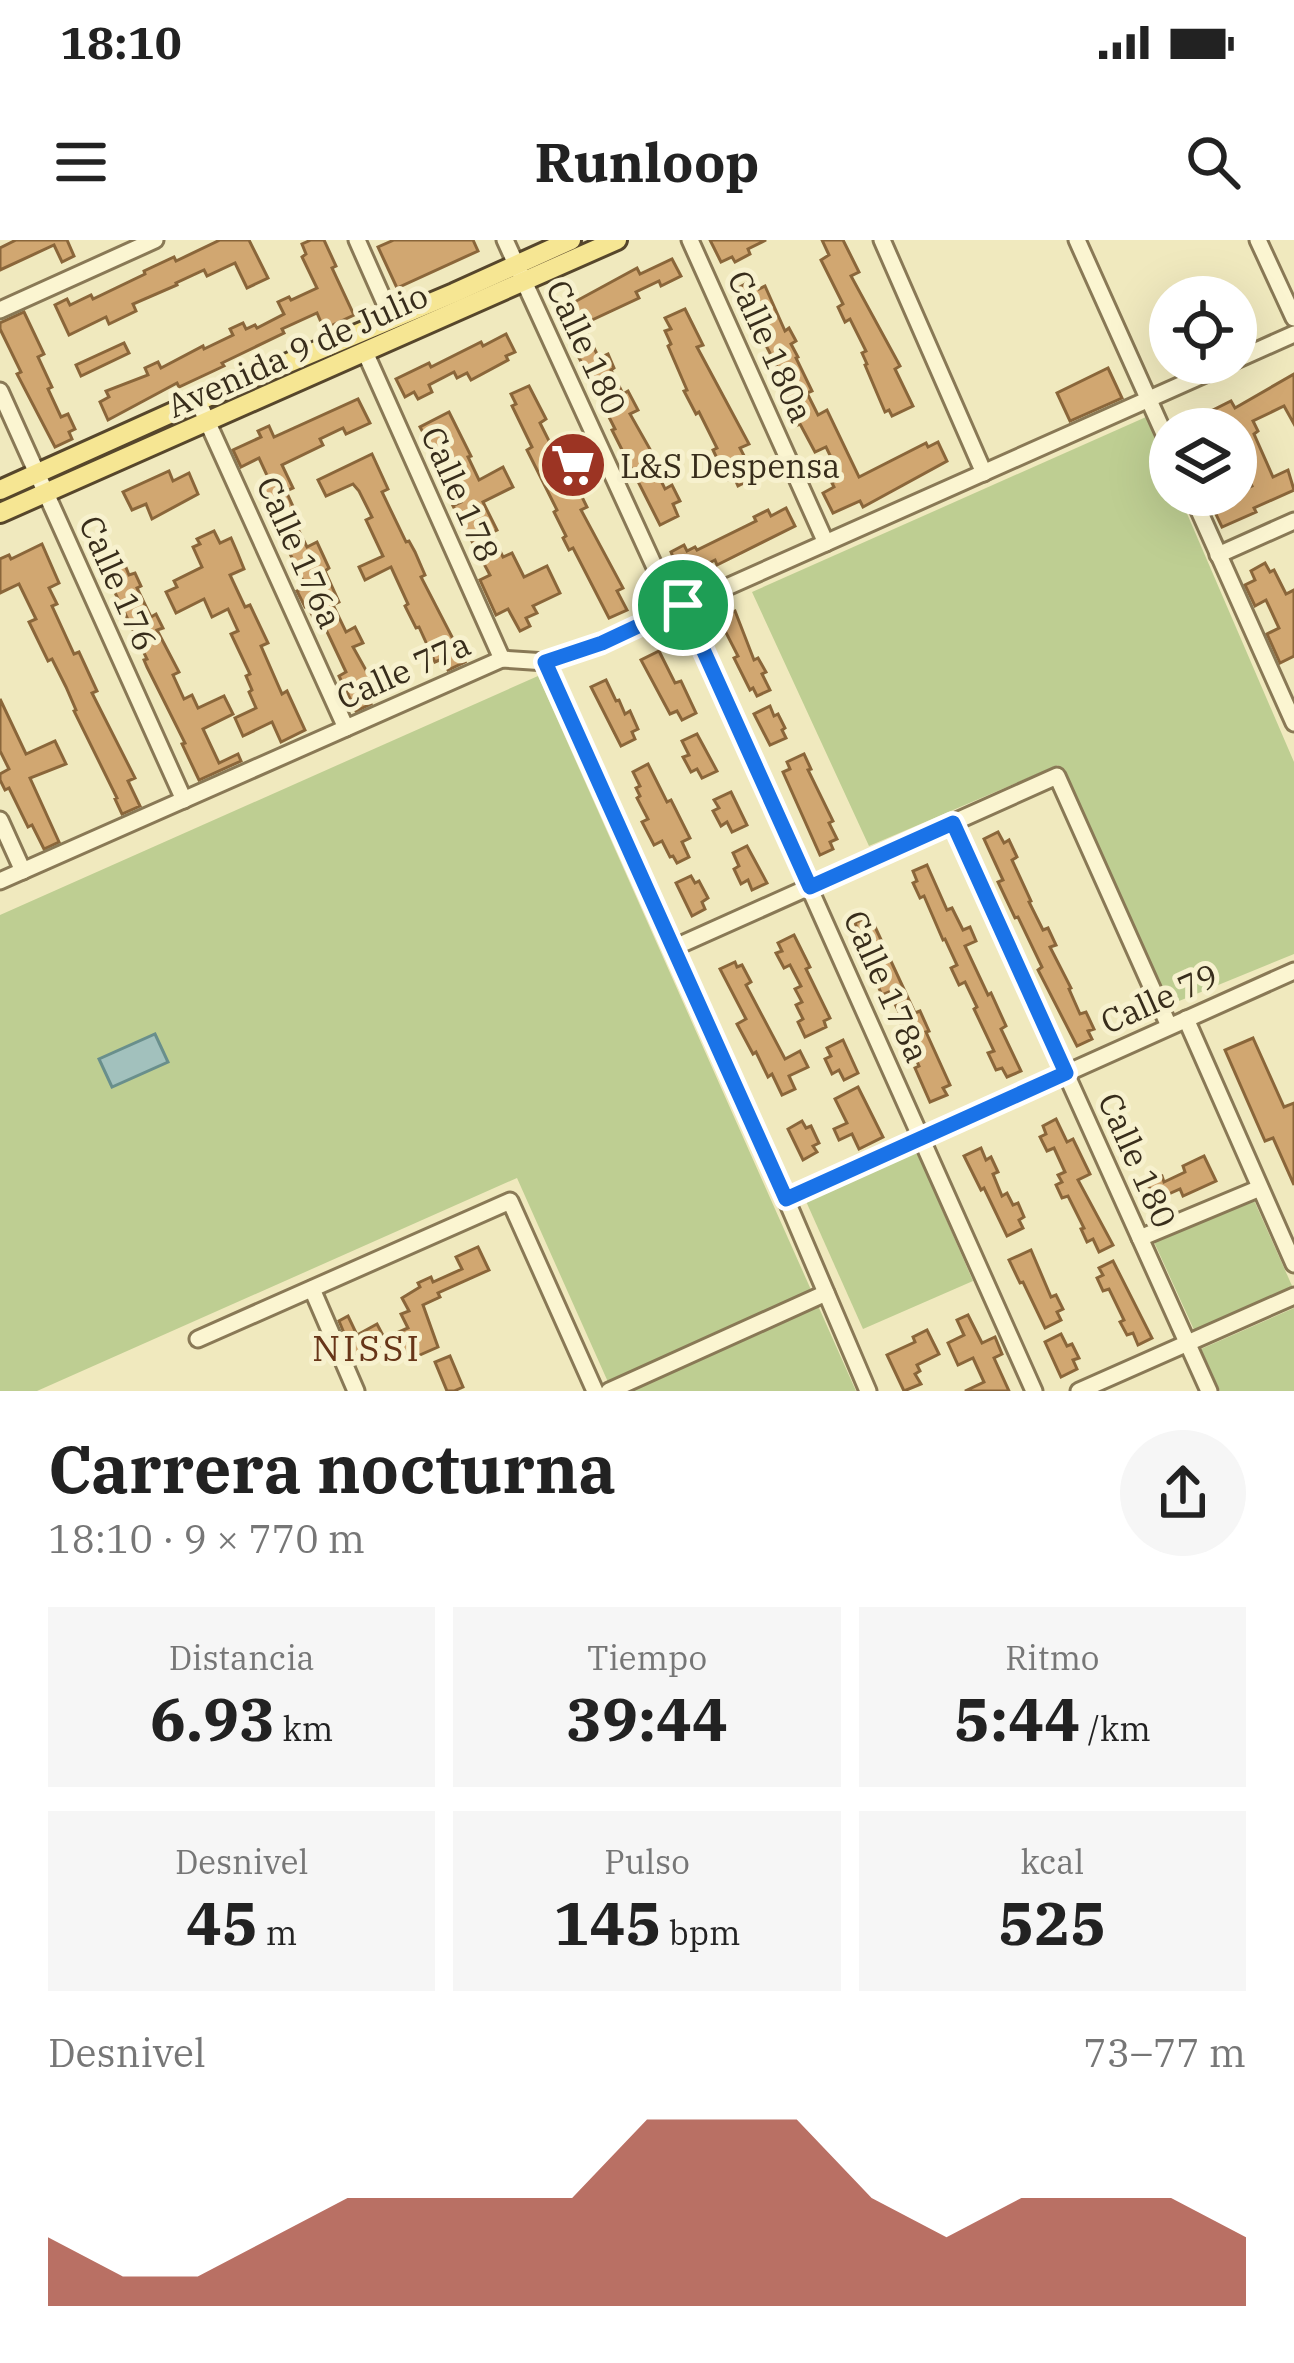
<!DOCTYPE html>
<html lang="es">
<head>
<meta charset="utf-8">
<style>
	body { margin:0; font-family:"IBM Plex Serif",serif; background:#f6f6f6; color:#222; height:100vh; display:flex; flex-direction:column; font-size:45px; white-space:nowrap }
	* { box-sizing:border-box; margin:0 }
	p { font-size:39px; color:#767676 }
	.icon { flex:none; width:66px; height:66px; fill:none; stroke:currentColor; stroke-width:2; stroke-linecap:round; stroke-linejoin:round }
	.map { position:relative; height:1151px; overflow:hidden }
	.details { display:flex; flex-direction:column; background:#fff; flex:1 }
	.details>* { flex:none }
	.fabs { position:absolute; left:1149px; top:36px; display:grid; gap:24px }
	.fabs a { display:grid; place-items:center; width:108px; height:108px; border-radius:50%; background:#fff; box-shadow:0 12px 48px #0002; font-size:60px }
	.pin { position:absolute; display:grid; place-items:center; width:102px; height:102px; color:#fff; margin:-51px; border:6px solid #fff; border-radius:50%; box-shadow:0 3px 12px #0007 }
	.round { display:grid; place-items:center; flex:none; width:126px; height:126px; border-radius:63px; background:#f6f6f6 }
	.summary { display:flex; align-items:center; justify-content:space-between; height:204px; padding:0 48px }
	h1 { font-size:66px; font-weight:700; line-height:90px }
	.figures { display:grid; grid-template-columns:repeat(3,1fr); gap:18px; height:204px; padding:12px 48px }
	.figures div { display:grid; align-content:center; border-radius:0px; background:#f6f6f6; text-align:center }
	.figures b { font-size:60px; font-weight:700 }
	.figures small { font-size:33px; font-weight:400 }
	.figures p { font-size:33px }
	.chart { height:336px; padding:24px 48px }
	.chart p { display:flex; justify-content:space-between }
	.chart svg { width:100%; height:216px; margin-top:12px; fill:#9c3423; opacity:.7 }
	.status { display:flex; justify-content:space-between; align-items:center; height:84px; padding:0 60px; background:#fff; direction:ltr }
	.status svg { height:33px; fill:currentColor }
	header { display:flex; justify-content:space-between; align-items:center; height:156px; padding:0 48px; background:#fff; font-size:54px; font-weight:700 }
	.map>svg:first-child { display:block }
	.green { fill:#bece92 }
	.water { fill:#a2c1bd; stroke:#698f8c; stroke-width:3 }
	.building { fill:#d1a771; stroke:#8a663a; stroke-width:3 }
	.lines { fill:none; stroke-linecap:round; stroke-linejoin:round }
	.minor-casing { stroke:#897956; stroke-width:21 }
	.major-casing { stroke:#56462b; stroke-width:24 }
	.minor { stroke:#fbf5d1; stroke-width:15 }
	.major { stroke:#f6e693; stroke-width:18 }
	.route-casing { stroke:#fff; stroke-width:24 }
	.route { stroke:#1a73e8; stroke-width:15 }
	.labels { text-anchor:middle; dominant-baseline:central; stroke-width:10; stroke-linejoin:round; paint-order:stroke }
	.street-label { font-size:33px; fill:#382d1b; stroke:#f7f1ce }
	.poi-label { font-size:33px; fill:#382d1b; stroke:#f7f1ce; text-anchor:start }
	.neighbourhood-label { font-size:36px; letter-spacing:3px; fill:#673518; stroke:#f7f1ce }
</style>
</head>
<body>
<div class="status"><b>18:10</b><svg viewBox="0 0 49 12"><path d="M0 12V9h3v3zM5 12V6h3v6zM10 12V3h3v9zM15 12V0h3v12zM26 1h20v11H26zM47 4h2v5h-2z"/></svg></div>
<header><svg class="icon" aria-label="menu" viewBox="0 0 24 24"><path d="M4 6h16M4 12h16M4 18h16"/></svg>Runloop<svg class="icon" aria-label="search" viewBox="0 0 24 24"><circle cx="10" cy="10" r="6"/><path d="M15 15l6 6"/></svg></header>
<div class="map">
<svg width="1294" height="1151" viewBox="0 0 1294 1151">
	<rect width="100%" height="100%" fill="#f0e9be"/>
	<!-- green -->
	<g class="green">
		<path d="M1146,177L1170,234V255H1179L1294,522V714L1162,768L1058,525L869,606L752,352Z"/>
		<path d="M538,436L856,1151H612L517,938L37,1151H0V675Z"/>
		<path d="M916,910L973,1041L863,1089L805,959Z"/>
		<path d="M1253,958L1293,1048L1195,1092L1154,1002Z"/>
		<path d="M1294,1068V1151H1220L1201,1109Z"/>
	</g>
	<!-- water -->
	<path class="water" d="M155,794L168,822L112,847L99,819Z"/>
	<!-- building -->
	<g class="building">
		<path d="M16,0H67L74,16L62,22L54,5L0,30V8Z"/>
		<path d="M220,0H249L268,38L247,48L235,23L207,36L204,30L176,43L177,45L133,64L136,71L109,84L106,77L69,95L55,65L67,59L70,65L91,55L93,59L145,34L144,31L174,17L176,21Z"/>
		<path d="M311,0H324L336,26L332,28L354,75L324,89L317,73L282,89L284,93L222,123L224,126L179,147L177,143L108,180L100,162L109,157L106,151L148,135L145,128L158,122L161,128L203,106L204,109L233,95L230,89L243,83L246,89L255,85L257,88L284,74L278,62L289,57L291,60L317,48L302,17L306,14L302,4Z"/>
		<path d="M394,0H473L478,11L397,48L378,7Z"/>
		<path d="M710,0H766L748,9L750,14L735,22L732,17L721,22Z"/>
		<path d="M822,0H843L859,32L851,36L900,126L895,129L913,166L892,176L889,170L885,172L865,125L867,124L862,113L866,111L850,79L845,82L838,67L843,64L821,20L829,15Z"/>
		<path d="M672,19L681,36L661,46L659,41L636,52L639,58L590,81L592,86L585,90L599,118L608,114L614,128L611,130L623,154L628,151L638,170L630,174L655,218L651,220L665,249L672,245L680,261L673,264L678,276L660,285L612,190L615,189L556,72L637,28L640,34Z"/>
		<path d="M754,39L759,49L765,46L785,91L789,88L796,101L791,104L798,117L796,118L812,151L807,153L818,175L827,170L859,237L926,203L928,207L938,202L947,221L863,267L860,261L833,273L823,253L834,247L832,243L841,238L826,207L815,212L800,184L795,186L783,161L788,159L776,135L780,132L736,49Z"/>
		<path d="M685,69L703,105L697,107L749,204L740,208L755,237L738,246L734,237L727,240L713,210L717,208L699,172L696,174L684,151L687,150L668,106L671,104L665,91L671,89L665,78Z"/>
		<path d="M24,72L44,114L38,117L52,147L48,149L61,177L68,174L75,189L69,192L72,199L55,207L17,134L21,132L0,89V83Z"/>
		<path d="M506,94L515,112L506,116L508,120L471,140L467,133L457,138L454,132L429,145L432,152L418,159L414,152L405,157L396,139L429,123L431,127L481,102L483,106Z"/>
		<path d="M124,103L129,113L81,136L76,125Z"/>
		<path d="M1108,128L1122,158L1070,181L1057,153Z"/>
		<path d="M1294,134V184L1284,166L1253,181L1258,191L1254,194L1273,237L1288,230L1294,250L1254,268L1256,272L1222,287L1213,268L1227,262L1225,258L1252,246L1236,212V189H1175L1231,161L1235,168Z"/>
		<path d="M529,146L546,179L540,183L552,207L566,200L576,220L570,223L583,249L579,251L587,267L581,270L623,348L617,351L627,370L609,378L573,308L569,310L563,298L566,296L554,272L557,270L527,210L532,207L512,166L516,164L511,154Z"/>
		<path d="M358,159L370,183L346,194L343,188L320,199L323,205L282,225L293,248L286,251L296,273L291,275L307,307L317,302L329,328L325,331L339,362L333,365L346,392L355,387L363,403L353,407L377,450L367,454L371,464L356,471L339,436L346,432L322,381L316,384L308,366L305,367L297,351L306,347L284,301L281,302L258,250L271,244L259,218L241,227L233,210L261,197L258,191L269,186L274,197Z"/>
		<path d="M449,172L471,216L468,217L479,240L503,227L513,247L483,262L497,290L491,293L503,317L512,313L524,337L547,326L560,353L533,366L537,373L526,378L530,386L520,391L508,369L496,375L480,340L490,335L453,266L461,262L420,187Z"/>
		<path d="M372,214L388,249L382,252L406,302L409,301L415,312L425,335L421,337L465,422L448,430L442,419L435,422L419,387L416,388L405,366L408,364L391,327L365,340L359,327L383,316L366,280L372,277L359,251L353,244L326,256L318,240Z"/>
		<path d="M169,231L173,241L189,233L198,254L152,279L146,264L132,270L123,252Z"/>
		<path d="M786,268L795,286L717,325L715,320L674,341L665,322L673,317L671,312L684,305L687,311L695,307L697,310L756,281L754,277L768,270L771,276Z"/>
		<path d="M214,291L220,303L231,298L238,314L244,329L230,335L245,367L250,365L268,403L261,406L282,454L287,451L305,490L281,502L272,482L243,496L235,478L256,468L249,452L252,450L246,436L250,434L231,394L238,391L228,369L212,377L204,359L176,373L166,352L177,347L174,341L202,327L193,307L200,304L197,299Z"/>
		<path d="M42,304L59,343L49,348L57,364L52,366L74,414L79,412L97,451L92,453L135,538L128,541L140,566L122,574L115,559L117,558L74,471L76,470L66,447L52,419L48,421L29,382L36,379L19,344L0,353V319L9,315L11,319Z"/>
		<path d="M1265,323L1270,332L1274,330L1286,354L1294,350V416L1280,423L1267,394L1279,388L1266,360L1255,366L1245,345L1255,340L1251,331Z"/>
		<path d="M125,325L129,335L135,333L141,346L137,348L151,377L156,374L163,388L157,390L179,432L173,435L184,459L192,455L198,468L224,456L233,474L203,489L219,523L238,514L241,521L199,540L182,504L185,503L147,427L144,420L147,419L106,334Z"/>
		<path d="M735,371L754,420L758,418L766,432L762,434L770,450L757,456L753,448L750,450L734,418L738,416L719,379Z"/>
		<path d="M659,411L675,443L681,441L696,473L682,480L677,471L670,474L641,420Z"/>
		<path d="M606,440L616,461L619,460L625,474L630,471L638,489L632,492L635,499L621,506L591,447Z"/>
		<path d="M0,459L26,514L55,501L66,524L30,538L59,602L44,609L32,585L28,587L9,548L5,550L0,540V534L9,529L0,511Z"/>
		<path d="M770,466L774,476L778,474L785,488L782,490L786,498L770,505L754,474Z"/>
		<path d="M697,494L717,531L702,538L697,529L691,532L683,517L689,515L682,501Z"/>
		<path d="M804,514L811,529L808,530L833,581L829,583L837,599L830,602L833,609L820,615L783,532L790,529L787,522Z"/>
		<path d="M648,524L667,562L671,560L690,598L682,602L689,617L677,623L673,616L670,617L662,601L654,605L642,582L648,579L637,558L640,556L636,548L640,546L633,532Z"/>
		<path d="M731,552L747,585L732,592L727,582L721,586L713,571L719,568L714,560Z"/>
		<path d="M998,592L1004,603L1009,600L1017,617L1012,620L1031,661L1029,662L1043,690L1048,688L1056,705L1050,707L1071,748L1069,749L1080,774L1086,772L1094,789L1088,791L1092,799L1077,806L1038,730L1042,727L1018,677L1015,678L998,642L1003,640L984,599Z"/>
		<path d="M747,606L767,643L752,650L748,640L741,644L734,629L739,626L733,613Z"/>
		<path d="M927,625L947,670L952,668L963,690L970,687L976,701L965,706L988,755L991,753L1006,786L1001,789L1021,831L1007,837L1002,828L996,830L988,813L994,811L974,769L977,767L965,742L959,745L951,728L957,725L945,699L943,700L924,656L920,658L913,643L917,641L913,631Z"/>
		<path d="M691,636L695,643L699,641L708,658L702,662L705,669L692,676L676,643Z"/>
		<path d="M870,676L915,773L920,771L929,791L926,792L950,845L943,848L947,855L930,862L915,828L919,826L897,776L900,774L889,752L882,755L868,723L872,721L855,683Z"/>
		<path d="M794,695L810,727L806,729L830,778L824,781L826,787L805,797L798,782L803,779L796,765L802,762L795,749L801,746L790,725L784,728L776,713L782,711L778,703Z"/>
		<path d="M735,722L737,727L742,725L751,742L746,745L785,819L800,811L808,827L789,836L795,849L782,855L772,834L768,837L756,812L753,814L737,784L746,779L720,729Z"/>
		<path d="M1253,798L1284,867L1294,863V945L1273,898L1265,901L1225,810Z"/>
		<path d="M843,800L858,833L844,840L839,830L832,834L825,819L831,816L827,808Z"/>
		<path d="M858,847L883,897L859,909L852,894L839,900L834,889L847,883L835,859Z"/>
		<path d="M1056,879L1067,902L1073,899L1090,934L1078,940L1113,1005L1099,1012L1093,999L1087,1002L1081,989L1084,988L1068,956L1062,958L1056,945L1062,942L1058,935L1065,932L1054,908L1047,911L1040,897L1046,894L1043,886Z"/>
		<path d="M802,881L806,888L811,886L819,903L813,906L817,912L803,920L788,889Z"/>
		<path d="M981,908L986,920L991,917L998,932L993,934L1002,956L1007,953L1013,965L1018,963L1024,977L1019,980L1023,988L1007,996L984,948L981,950L964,916Z"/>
		<path d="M1204,916L1216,941L1183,956L1180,949L1155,960L1147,943L1162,936L1164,942L1185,932L1183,926Z"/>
		<path d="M478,1007L489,1030L438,1053L440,1057L423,1065L438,1107L406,1121L394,1094L408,1088L401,1074L409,1071L402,1058L420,1047L418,1043L431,1037L433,1042L462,1029L456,1017Z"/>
		<path d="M1031,1010L1051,1057L1056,1055L1063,1069L1057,1072L1061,1080L1045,1088L1023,1042L1020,1043L1009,1020Z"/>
		<path d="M1113,1021L1152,1098L1138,1105L1133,1093L1127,1095L1120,1082L1124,1080L1109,1049L1103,1051L1097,1038L1103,1035L1099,1028Z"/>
		<path d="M968,1075L982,1103L995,1097L1002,1114L994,1118L1009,1151H965L984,1142L973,1118L958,1125L948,1103L964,1095L957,1080Z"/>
		<path d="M348,1076L357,1095L377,1084L387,1103L354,1117L339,1081Z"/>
		<path d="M927,1090L939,1114L917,1125L920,1131L915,1134L921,1144L904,1151L887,1115L915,1102L913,1097Z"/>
		<path d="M1061,1094L1067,1106L1072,1104L1079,1118L1073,1120L1077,1129L1061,1137L1045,1102Z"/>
		<path d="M450,1116L463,1147L454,1151H447L435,1122Z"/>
	</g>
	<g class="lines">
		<!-- minor casing -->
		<g class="minor-casing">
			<g id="minor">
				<path d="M357,0L392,79"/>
				<path d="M505,0L674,369"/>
				<path d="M690,0L826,303"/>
				<path d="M882,0L984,233"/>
				<path d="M1077,0L1170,207"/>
				<path d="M1258,0L1294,78"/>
				<path d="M0,70L155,0"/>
				<path d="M365,112L502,419"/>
				<path d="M1236,120L1294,94"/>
				<path d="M0,151L184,560"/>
				<path d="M198,161L346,488"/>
				<path d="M1192,255L1294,483"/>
				<path d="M1218,315L1294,281"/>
				<path d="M683,365L1034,1151"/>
				<path d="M546,422L786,959L868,1151"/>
				<path d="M0,580L23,631"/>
				<path d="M953,583L1209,1151"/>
				<path d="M0,641L502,419L546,422L601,403L1230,123"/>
				<path d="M673,708L1057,536L1169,786"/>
				<path d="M1186,779L1294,1024"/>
				<path d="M786,959L1294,731"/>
				<path d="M1140,998L1260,948"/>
				<path d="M312,1049L356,1151"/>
				<path d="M198,1099L510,961L595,1151"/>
				<path d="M609,1151L826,1053"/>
				<path d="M1079,1151L1294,1056"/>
			</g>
		</g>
		<!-- major casing -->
		<g class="major-casing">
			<g id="major">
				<path d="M0,250L198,161L454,53L571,0"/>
				<path d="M0,273L617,0"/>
			</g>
		</g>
		<!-- minor -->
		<use href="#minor" class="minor"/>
		<!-- major -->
		<use href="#major" class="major"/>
	</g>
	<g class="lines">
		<!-- route casing -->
		<g class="route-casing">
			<path id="route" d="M683,365L810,647L953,583L1066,833L786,959L545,422L602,403Z"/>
		</g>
		<!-- route -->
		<use href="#route" class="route"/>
	</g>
	<!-- icons -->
	<defs>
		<g id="supermarket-disc" transform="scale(3.45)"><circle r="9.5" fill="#9c3423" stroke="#f7f1ce"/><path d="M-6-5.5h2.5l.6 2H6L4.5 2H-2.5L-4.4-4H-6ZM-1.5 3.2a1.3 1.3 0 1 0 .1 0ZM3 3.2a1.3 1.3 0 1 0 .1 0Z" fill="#fff"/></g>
	</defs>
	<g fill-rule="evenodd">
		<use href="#supermarket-disc" x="573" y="225"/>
	</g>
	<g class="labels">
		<!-- street labels -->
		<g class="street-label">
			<text transform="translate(771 106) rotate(66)">Calle 180a</text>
			<text transform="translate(587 107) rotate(65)">Calle 180</text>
			<text transform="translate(297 110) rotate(-24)">Avenida 9 de Julio</text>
			<text transform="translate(461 254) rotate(66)">Calle 178</text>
			<text transform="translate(300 312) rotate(66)">Calle 176a</text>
			<text transform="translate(119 343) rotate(66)">Calle 176</text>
			<text transform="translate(403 430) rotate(-24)">Calle 77a</text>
			<text transform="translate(887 746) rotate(66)">Calle 178a</text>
			<text transform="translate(1159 758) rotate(-24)">Calle 79</text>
			<text transform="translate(1138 920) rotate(66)">Calle 180</text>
		</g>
		<!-- poi labels -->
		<g class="poi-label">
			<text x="620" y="225">L&amp;S Despensa</text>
		</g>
		<!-- neighbourhood labels -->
		<g class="neighbourhood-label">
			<text x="367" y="1107">NISSI</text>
		</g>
	</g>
</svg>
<div class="fabs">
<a><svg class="icon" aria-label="locate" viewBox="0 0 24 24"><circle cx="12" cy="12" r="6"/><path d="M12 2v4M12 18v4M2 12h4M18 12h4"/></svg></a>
<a><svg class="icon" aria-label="layers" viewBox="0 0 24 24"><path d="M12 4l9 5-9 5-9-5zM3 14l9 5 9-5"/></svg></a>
</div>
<div class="pin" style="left:683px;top:365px;background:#1e9e55"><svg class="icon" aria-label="arrive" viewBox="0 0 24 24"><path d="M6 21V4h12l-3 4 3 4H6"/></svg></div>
</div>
<section class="details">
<div class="summary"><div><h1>Carrera nocturna</h1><p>18:10 · 9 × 770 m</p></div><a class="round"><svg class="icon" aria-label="share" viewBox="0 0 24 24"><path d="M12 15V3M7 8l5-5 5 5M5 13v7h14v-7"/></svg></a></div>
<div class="figures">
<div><p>Distancia</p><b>6.93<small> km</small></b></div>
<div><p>Tiempo</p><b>39:44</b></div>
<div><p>Ritmo</p><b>5:44<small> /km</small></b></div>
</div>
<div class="figures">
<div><p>Desnivel</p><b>45<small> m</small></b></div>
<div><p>Pulso</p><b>145<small> bpm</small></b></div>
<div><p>kcal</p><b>525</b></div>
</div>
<div class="chart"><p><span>Desnivel</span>73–77 m</p>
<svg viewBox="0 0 160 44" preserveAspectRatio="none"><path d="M0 44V30L10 38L20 38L30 30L40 22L50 22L60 22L70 22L80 6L90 6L100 6L110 22L120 30L130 22L140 22L150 22L160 30V44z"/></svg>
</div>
</section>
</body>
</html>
